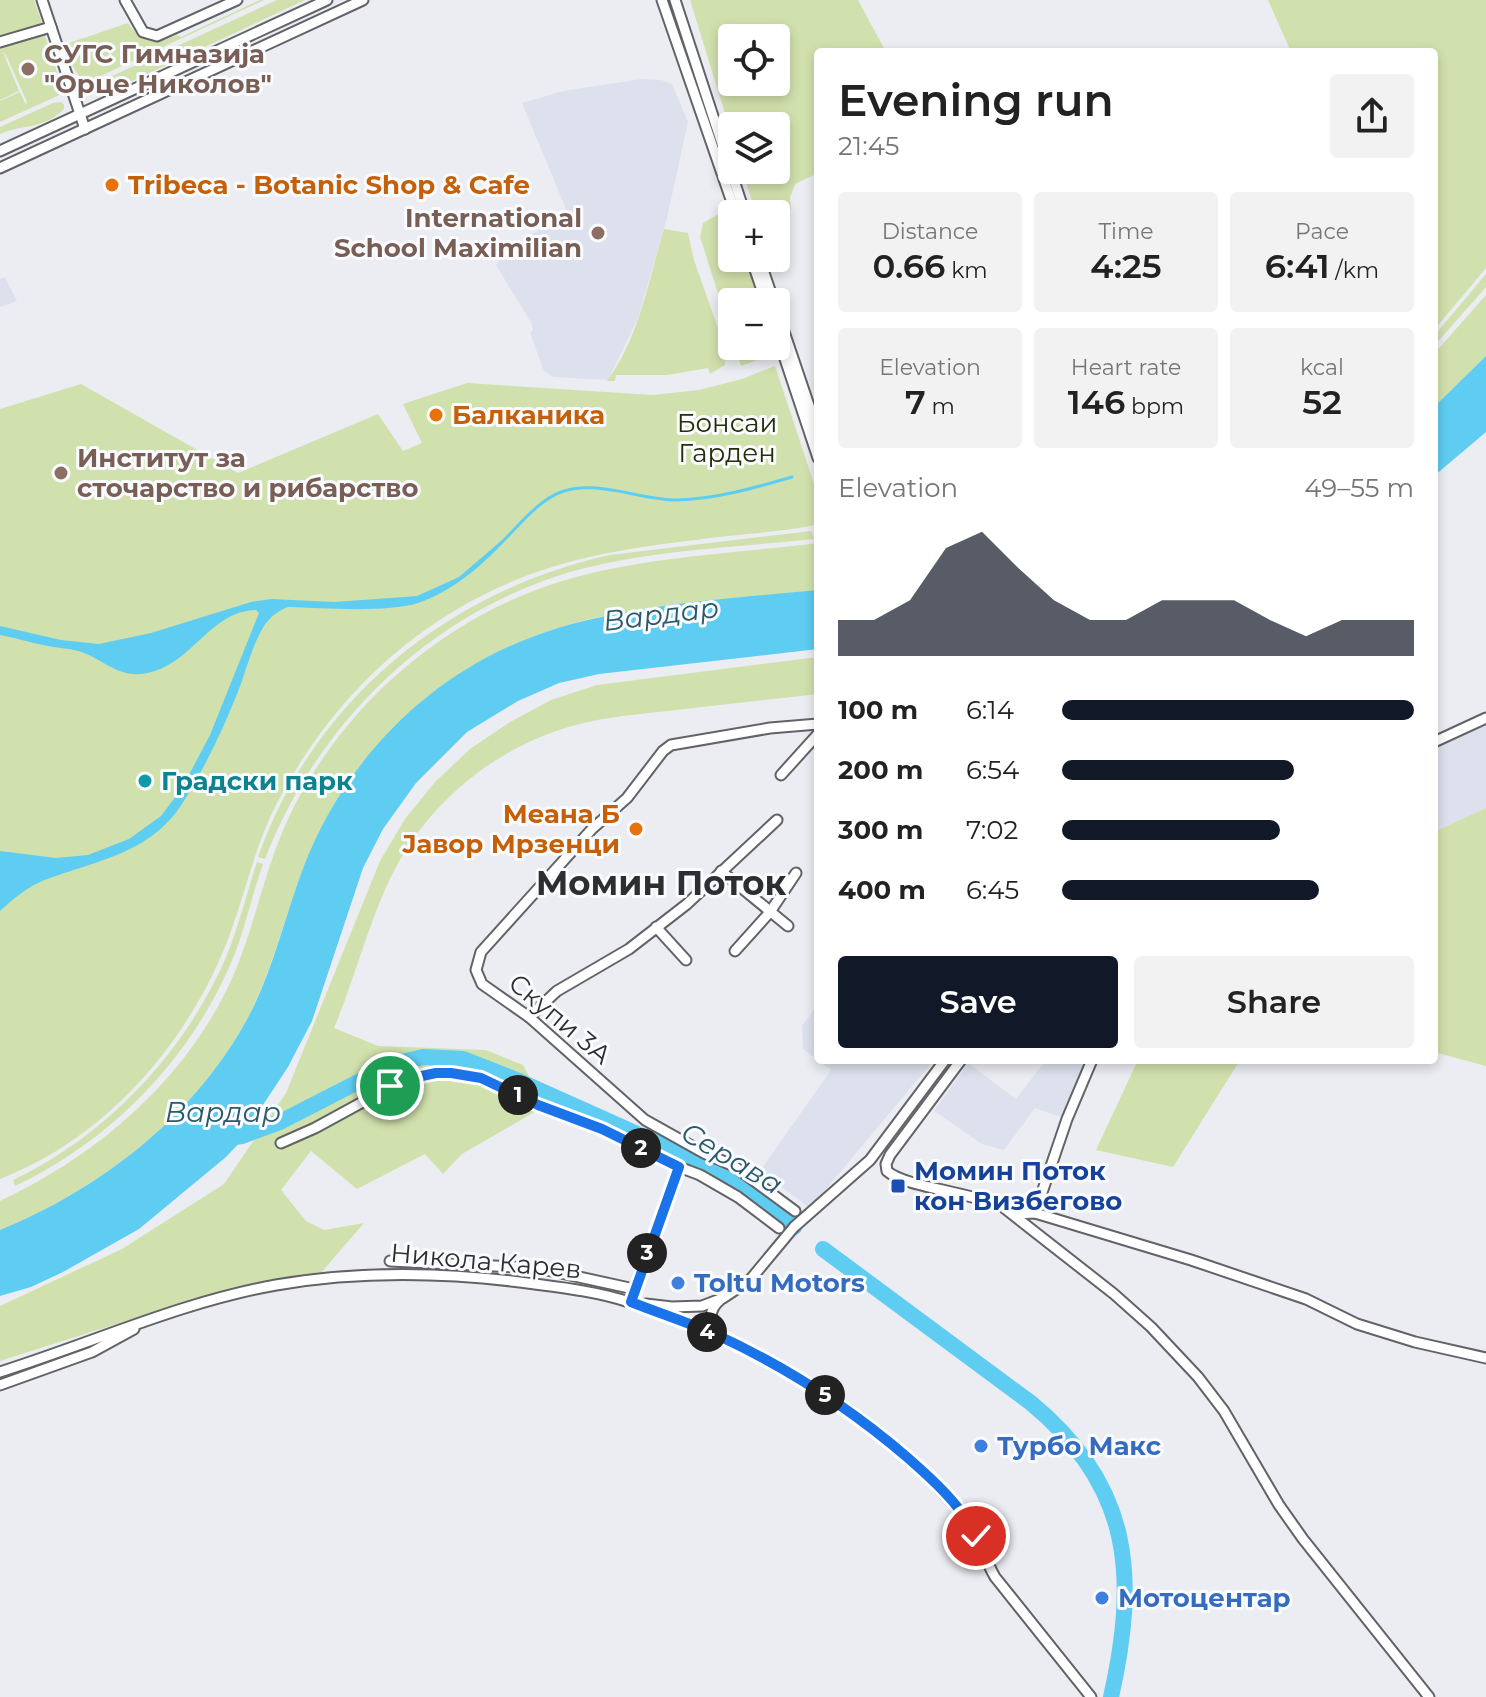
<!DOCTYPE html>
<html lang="en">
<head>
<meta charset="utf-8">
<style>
	body { margin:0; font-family:Montserrat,sans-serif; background:#f2f2f2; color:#222; height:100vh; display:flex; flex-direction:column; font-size:30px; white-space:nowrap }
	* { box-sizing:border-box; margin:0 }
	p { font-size:26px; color:#767676 }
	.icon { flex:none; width:44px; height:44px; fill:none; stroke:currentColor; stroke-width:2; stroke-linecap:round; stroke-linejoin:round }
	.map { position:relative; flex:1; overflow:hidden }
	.sheet { position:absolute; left:814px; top:48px; width:624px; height:1016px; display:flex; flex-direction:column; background:#fff; border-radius:8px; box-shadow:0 4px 12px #0003 }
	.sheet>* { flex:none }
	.fabs { position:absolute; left:718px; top:24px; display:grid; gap:16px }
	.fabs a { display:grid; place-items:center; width:72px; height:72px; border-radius:8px; background:#fff; box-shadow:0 4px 12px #0003; font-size:40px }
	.pin { position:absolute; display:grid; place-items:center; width:68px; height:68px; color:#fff; margin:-34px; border:4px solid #fff; border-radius:50%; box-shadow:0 2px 8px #0007 }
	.km { position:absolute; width:40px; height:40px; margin:-20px; border-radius:50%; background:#222; color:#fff; font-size:22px; line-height:40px; text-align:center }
	.round { display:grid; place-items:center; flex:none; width:84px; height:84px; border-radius:8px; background:#f2f2f2 }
	.headline { display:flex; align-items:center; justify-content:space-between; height:136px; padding:0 24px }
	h1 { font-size:44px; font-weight:600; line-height:60px }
	.metrics { display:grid; grid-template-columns:repeat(3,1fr); gap:12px; height:136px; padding:8px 24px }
	.metrics div { display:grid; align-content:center; border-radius:8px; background:#f2f2f2; text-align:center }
	.metrics b { font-size:34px; font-weight:600 }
	.metrics small { font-size:22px; font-weight:400 }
	.metrics p { font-size:22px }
	.chart { height:224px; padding:16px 24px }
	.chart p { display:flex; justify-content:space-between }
	.chart svg { width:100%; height:144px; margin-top:8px; fill:#111827; opacity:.7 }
	.cta { display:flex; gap:16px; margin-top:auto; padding:16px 24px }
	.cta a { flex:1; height:92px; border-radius:8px; background:#111827; color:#fff; font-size:32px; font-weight:600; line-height:92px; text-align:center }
	.cta a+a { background:#f2f2f2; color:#222 }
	ul { padding:0 24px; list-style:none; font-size:26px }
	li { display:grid; grid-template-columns:128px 96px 1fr; align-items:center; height:60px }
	li i { height:20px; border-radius:10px; background:#111827 }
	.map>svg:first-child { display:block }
	.built { fill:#dce1ed }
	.green { fill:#d1e1ad; fill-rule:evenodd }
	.water { fill:#5fcdf2 }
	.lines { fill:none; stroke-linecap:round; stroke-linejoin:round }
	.stream { stroke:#5fcdf2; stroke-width:3 }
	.river { stroke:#5fcdf2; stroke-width:16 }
	.minor-casing { stroke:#616367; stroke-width:13 }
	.minor { stroke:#fff; stroke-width:9 }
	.route-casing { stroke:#fff; stroke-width:16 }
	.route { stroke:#1a73e8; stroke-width:10 }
	.education-dot { fill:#8d6e63; stroke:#f9fbff; stroke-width:3 }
	.food-dot { fill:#e8710a; stroke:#f9fbff; stroke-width:3 }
	.culture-dot { fill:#0f9aa8; stroke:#f9fbff; stroke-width:3 }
	.transit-dot { fill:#1a4fb4; stroke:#f9fbff; stroke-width:3 }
	.shop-dot { fill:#3f7fe0; stroke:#f9fbff; stroke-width:3 }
	.labels { text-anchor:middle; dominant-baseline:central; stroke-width:6; stroke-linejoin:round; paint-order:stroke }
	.education-label { font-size:26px; font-weight:bold; fill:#785e54; stroke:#f9fbff; text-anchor:start }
	.food-label { font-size:26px; font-weight:bold; fill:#c56008; stroke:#f9fbff; text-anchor:start }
	.park-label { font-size:26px; fill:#252d09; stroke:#f9fbff }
	.culture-label { font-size:26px; font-weight:bold; fill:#0d838f; stroke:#f9fbff; text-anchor:start }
	.street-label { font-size:26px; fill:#2d2e2f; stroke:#f9fbff }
	.transit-label { font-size:26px; font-weight:bold; fill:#164399; stroke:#f9fbff; text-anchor:start }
	.shop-label { font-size:26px; font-weight:bold; fill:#366cbe; stroke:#f9fbff; text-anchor:start }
	.water-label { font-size:28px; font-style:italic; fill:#2b5a69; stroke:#f9fbff }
	.district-label { font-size:34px; font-weight:bold; fill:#2d2e2f; stroke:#f9fbff }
</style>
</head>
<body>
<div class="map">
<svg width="1486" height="1697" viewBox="0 0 1486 1697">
	<rect width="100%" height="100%" fill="#ebedf2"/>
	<!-- built -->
	<g class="built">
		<path d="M642,79L661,80L672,84L688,122L667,218L638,318L608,380L553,377L544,371L530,333L533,330L532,324L496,265L505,251L558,218L566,209L522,103L563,91Z"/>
		<path d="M5,277L17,301L0,307V279Z"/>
		<path d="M1486,718V808L1434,832V742Z"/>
		<path d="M818,1005V1060L803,1049L802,1026Z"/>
		<path d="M818,1060H934L810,1208L760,1171L831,1070Z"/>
		<path d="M1046,1060H1092L1067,1119L1035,1108L1004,1150L982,1144L934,1111L968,1063L1016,1099Z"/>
	</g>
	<!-- green -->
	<g class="green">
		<path d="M0,0H34L43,25L0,39Z"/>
		<path d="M260,0H264L92,80C73,81 71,58 66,44L128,23C142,44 156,45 177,35L181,37Z"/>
		<path d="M277,0H305L115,89L98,95L89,92L97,83Z"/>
		<path d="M690,0H858L886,52H818V173L795,184L790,198L791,209L776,215L756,214L742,170H776V126H732V136ZM732,38H776V82H732Z"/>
		<path d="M1268,0H1486V268L1434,330V52H1291Z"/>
		<path d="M44,33L64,93L0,122V101L20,92L26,105L27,102L6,55L3,52L19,91L0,100V46Z"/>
		<path d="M61,102L64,105V109C43,130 23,124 0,134V127L53,103Z"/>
		<path d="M717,215H724L732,220V258H745L760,302H732V337L700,237L703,223Z"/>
		<path d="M664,229L688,233L694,260L726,351L725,365L710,374L708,368L667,375H616L615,381H607C639,338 649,279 664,229Z"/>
		<path d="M1486,274V287L1434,346V336Z"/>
		<path d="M1486,295V356L1434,407V354Z"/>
		<path d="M735,346H774L776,353L741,366Z"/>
		<path d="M775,366L818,496V524C789,531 757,533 728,536C630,548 554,555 466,604C384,650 320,720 277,803C255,845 246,891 230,934C190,1041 108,1137 0,1179V409L81,384L238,473L378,414L403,451L422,443L403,404L467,383L653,395L699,390L742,379Z"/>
		<path d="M811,531L814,539C740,547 657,550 585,568C437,606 319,719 265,859L258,857C314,699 448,591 610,555Z"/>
		<path d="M818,543V590C723,601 622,602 532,637C425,678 343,764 302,871C283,922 271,975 245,1023C191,1119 100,1189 0,1230V1201C93,1157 175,1089 223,997C250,946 259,890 280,838C326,723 428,628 544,587C628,557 730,554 818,543Z"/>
		<path d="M818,657V694C774,699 729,704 685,709C653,713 620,715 588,722C506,740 434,795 395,869C369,919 356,976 334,1028L378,1046L486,1050L523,1065L545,1106L462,1154L443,1174L425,1154L357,1189L311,1151L281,1190L306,1221L324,1230L364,1223L320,1274C210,1291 106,1328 0,1361V1306L122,1249L224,1184L286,1093L380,861L405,819L435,782L470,749L510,722L551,700L597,685Z"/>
		<path d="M1486,808V1066L1434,1052V832Z"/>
		<path d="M257,862L263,864C251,897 245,931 231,963C190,1059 111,1141 15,1186L13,1180C108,1135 186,1051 227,955C239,925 247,893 257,862Z"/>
		<path d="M1138,1060H1240L1173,1167L1096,1150Z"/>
	</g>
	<!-- water -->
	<g class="water">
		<path d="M1486,356V432L1434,476V407Z"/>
		<path d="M501,541L503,543C481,567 449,593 418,603C386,613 323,608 288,607C279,610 270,617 264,626C252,645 246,672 237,694C222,732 204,769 182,804C148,856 92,861 40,882C25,889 12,900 0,911V851L56,858L88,855L129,839L161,816L182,788L210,735L259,613L256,610C208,611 191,669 141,674C114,676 101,657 78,651C68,648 58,648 48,646C32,643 16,638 0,635V626L61,640L99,644L151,633L251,602L271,599L335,602L417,596L459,577Z"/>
		<path d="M818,590V649L599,674L559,683L518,701L467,732L416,783L383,829L363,868L312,1021L288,1067L259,1111L258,1123L226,1157L139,1229L63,1272L31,1287L0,1296V1230C100,1189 191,1119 245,1023C272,975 283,922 302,871C342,764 425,677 532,637C618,604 727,599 818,590Z"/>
	</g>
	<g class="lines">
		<!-- stream -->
		<path class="stream" d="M500,544C518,527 537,501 561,492C597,479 640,500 677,500C716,499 754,488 792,477"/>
		<!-- river -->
		<g class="river">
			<path d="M228,1138L242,1136L280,1122L393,1064L423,1057L463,1059L519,1081L702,1163L737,1183L794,1227"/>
			<path d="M823,1249L1031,1403C1132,1486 1138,1576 1111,1697"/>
		</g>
		<!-- minor casing -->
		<g class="minor-casing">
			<g id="minor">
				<path d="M42,0L85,129"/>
				<path d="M125,0L143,32L157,36L237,0"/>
				<path d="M662,0L736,214"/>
				<path d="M675,0L745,214"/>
				<path d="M0,42L51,27"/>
				<path d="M0,151L327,0"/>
				<path d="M0,168L363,0"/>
				<path d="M751,258L766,302"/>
				<path d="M759,258L774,302"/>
				<path d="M776,308L818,432"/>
				<path d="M776,332L818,458"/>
				<path d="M1434,742L1486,718"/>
				<path d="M781,775L818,734"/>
				<path d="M721,871L788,926"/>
				<path d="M656,927L686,960"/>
				<path d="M735,951L770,912L796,873"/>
				<path d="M529,1017L557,991L629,949L687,904L777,820"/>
				<path d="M961,1060L890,1155L886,1164L887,1171C904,1187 975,1193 1003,1207L1114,1294L1151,1327L1198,1377L1224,1411L1279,1505L1303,1539L1429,1697"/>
				<path d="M281,1143L315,1128L403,1080L436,1073L466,1075L495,1084L538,1105L602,1129L679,1167L700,1175L738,1197L779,1228"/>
				<path d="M795,1211L734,1166L704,1153L645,1120L529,1017L482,984L476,970L481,952L592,829L627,798L663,751L671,745L770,728L818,724"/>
				<path d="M1035,1213L1191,1260L1306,1299L1357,1324L1415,1342L1486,1358"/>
				<path d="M1015,1214L1035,1213L1067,1119L1092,1060"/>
				<path d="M390,1261L538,1268L634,1289"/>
				<path d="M632,1295L679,1167"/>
				<path d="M646,1304L672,1307L702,1306L723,1298L750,1280L794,1227L870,1160L945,1060"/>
				<path d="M715,1335C710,1321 708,1310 720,1300"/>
				<path d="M0,1372C92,1343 181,1302 276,1285C362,1270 448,1272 535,1284C566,1288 599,1292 629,1302C757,1342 885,1417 969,1523C980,1537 984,1559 995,1577L1091,1697"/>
				<path d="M0,1385L92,1352L134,1329"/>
			</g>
		</g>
		<!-- minor -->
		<use href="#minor" class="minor"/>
	</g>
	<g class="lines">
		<!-- route casing -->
		<g class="route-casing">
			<path id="route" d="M390,1086L403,1080L436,1073H451L481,1078L538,1105L602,1129L679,1167L631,1302C659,1313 689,1323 717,1335C786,1367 850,1408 908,1458C932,1479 962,1506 976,1536"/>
		</g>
		<!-- route -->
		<use href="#route" class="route"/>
	</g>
	<!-- markers -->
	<g class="education-dot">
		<circle cx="28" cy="69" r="8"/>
		<circle cx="598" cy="233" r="8"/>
		<circle cx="61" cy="473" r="8"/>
	</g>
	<g class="food-dot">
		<circle cx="112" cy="185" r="8"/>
		<circle cx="436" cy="415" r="8"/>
		<circle cx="636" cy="829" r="8"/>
	</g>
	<circle class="culture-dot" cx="145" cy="781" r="8"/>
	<rect class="transit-dot" x="890" y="1178" width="16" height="16" rx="4"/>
	<g class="shop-dot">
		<circle cx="678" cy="1283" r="8"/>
		<circle cx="981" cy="1446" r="8"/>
		<circle cx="1102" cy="1598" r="8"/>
	</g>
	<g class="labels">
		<!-- education labels -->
		<g class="education-label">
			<text x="44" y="54">СУГС Гимназија<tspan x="44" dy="30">"Орце Николов"</tspan></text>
			<text x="582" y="218" text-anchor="end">International<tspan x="582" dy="30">School Maximilian</tspan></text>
			<text x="77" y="458">Институт за<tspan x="77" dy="30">сточарство и рибарство</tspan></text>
		</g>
		<!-- food labels -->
		<g class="food-label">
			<text x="128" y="185">Tribeca - Botanic Shop &amp; Cafe</text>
			<text x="452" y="415">Балканика</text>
			<text x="620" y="814" text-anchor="end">Меана Б<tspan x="620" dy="30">Јавор Мрзенци</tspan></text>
		</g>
		<!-- park labels -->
		<g class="park-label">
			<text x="727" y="423">Бонсаи<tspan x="727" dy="30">Гарден</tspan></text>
		</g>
		<!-- culture labels -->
		<g class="culture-label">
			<text x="161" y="781">Градски парк</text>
		</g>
		<!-- street labels -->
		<g class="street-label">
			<text transform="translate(560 1019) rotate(40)">Скупи 3А</text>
			<text transform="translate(486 1261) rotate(5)">Никола Карев</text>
		</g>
		<!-- transit labels -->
		<g class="transit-label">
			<text x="914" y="1171">Момин Поток<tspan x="914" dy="30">кон Визбегово</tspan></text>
		</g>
		<!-- shop labels -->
		<g class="shop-label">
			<text x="694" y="1283">Toltu Motors</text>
			<text x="997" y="1446">Турбо Макс</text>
			<text x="1118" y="1598">Мотоцентар</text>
		</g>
		<!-- water labels -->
		<g class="water-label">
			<text transform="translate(661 614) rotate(-7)">Вардар</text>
			<text x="223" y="1112">Вардар</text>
			<text transform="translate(732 1158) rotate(31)">Серава</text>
		</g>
		<!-- district labels -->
		<g class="district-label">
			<text x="661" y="883">Момин Поток</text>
		</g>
	</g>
</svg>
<div class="fabs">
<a><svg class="icon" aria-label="locate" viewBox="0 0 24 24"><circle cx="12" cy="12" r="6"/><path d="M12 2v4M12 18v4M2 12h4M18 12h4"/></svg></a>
<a><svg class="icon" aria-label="layers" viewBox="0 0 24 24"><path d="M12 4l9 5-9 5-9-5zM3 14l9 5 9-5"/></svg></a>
<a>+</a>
<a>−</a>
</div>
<div class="pin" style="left:390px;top:1086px;background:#1e9e55"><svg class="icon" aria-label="arrive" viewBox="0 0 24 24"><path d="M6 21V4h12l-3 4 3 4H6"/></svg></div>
<div class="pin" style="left:976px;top:1536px;background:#d93025"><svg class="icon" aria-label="check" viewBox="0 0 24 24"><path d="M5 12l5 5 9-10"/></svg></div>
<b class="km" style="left:518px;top:1095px">1</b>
<b class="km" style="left:641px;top:1148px">2</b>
<b class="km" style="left:647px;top:1253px">3</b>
<b class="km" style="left:707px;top:1332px">4</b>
<b class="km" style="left:825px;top:1395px">5</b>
<section class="sheet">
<div class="headline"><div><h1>Evening run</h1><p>21:45</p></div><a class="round"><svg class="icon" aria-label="share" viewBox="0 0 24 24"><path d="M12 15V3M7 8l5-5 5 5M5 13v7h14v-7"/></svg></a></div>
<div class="metrics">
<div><p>Distance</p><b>0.66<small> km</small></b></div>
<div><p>Time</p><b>4:25</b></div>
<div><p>Pace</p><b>6:41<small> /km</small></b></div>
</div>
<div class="metrics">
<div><p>Elevation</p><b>7<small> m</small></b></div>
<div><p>Heart rate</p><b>146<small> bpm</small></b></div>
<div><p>kcal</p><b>52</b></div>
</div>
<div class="chart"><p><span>Elevation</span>49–55 m</p>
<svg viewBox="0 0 160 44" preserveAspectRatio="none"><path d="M0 44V33L10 33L20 27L30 11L40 6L50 17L60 27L70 33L80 33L90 27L100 27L110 27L120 33L130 38L140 33L150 33L160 33V44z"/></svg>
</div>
<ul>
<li><b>100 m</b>6:14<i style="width:100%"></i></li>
<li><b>200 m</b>6:54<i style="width:66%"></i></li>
<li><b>300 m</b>7:02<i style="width:62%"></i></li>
<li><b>400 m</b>6:45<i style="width:73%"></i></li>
</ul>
<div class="cta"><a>Save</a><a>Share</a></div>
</section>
</div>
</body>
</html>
